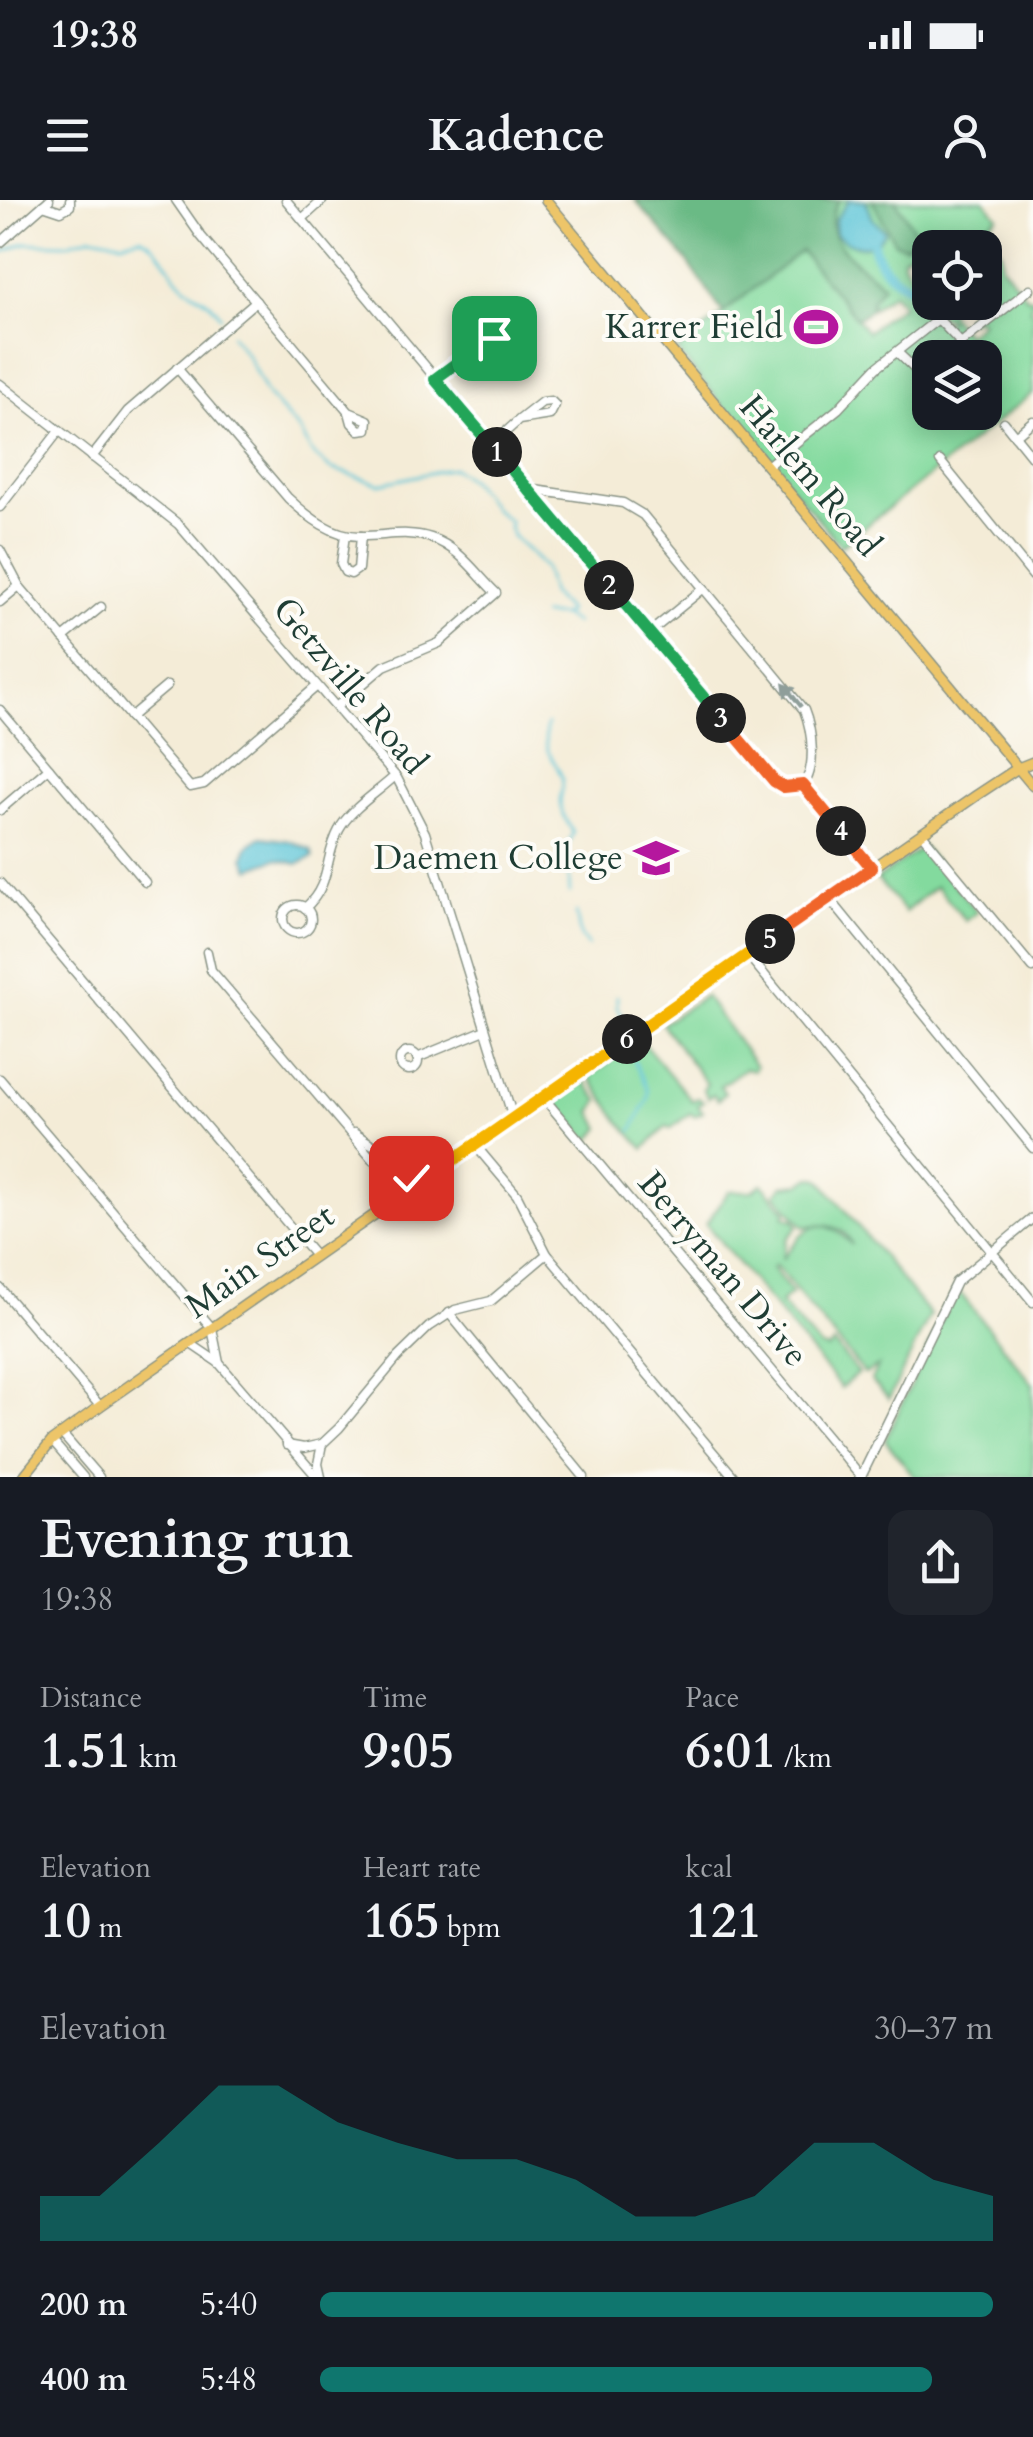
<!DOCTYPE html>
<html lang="en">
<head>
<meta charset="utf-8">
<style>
	body { margin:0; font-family:Cardo,serif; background:#20242c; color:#f1f3f6; height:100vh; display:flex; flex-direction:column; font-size:38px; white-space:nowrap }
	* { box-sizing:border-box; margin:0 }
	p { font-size:32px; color:#9ea1a6 }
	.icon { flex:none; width:55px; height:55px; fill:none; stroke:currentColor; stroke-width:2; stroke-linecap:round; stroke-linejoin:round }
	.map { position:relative; height:1277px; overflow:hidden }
	.sheet { display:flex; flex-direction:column; background:#171b24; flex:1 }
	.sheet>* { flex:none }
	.fabs { position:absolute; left:912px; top:30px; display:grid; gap:20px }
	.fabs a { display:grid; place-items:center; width:90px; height:90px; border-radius:20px; background:#171b24; box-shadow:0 5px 25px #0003; font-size:50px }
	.pin { position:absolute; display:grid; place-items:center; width:85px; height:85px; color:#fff; margin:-42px; border-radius:20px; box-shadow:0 5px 15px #0006 }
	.km { position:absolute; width:50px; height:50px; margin:-25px; border-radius:50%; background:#222; color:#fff; font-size:28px; line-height:50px; text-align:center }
	.round { display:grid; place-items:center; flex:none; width:105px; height:105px; border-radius:20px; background:#20242c }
	.overview { display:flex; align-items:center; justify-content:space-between; height:170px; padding:0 40px }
	h1 { font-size:55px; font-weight:600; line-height:75px }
	.stats { display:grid; grid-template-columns:repeat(3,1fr); gap:15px; height:170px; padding:10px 40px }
	.stats div { display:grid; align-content:center }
	.stats b { font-size:50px; font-weight:600 }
	.stats small { font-size:28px; font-weight:400 }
	.stats p { font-size:28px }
	.chart { height:280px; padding:20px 40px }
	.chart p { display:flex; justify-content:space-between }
	.chart svg { width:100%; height:180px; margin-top:10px; fill:#0f766e; opacity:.7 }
	ul { padding:0 40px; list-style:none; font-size:32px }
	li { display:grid; grid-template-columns:160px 120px 1fr; align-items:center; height:75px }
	li i { height:25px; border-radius:12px; background:#0f766e }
	.status { display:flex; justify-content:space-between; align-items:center; height:70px; padding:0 50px; background:#171b24; direction:ltr }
	.status svg { height:28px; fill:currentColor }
	header { display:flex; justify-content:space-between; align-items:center; height:130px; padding:0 40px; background:#171b24; font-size:45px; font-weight:600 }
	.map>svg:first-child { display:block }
	.green { fill:#83da9e; stroke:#518c69; stroke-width:2.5; fill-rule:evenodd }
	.forest { fill:#6aba85; stroke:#447c5c; stroke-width:2.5 }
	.water { fill:#5bc5d7; stroke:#3d8186; stroke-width:2.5 }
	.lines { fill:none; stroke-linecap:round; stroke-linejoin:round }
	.stream { stroke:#5bc5d7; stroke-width:2.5 }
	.river { stroke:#5bc5d7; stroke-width:10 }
	.minor-casing { stroke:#8a9486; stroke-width:11 }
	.major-casing { stroke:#8a9486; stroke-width:12 }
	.minor { stroke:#fff; stroke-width:8 }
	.major { stroke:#edc569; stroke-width:9 }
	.oneway { fill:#8f9e9a }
	.split-1-casing { stroke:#fff; stroke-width:20 }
	.split-2-casing { stroke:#fff; stroke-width:20 }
	.split-3-casing { stroke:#fff; stroke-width:20 }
	.split-4-casing { stroke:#fff; stroke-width:20 }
	.split-5-casing { stroke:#fff; stroke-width:20 }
	.split-6-casing { stroke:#fff; stroke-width:20 }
	.split-7-casing { stroke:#fff; stroke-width:20 }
	.split-8-casing { stroke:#fff; stroke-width:20 }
	.split-1 { stroke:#22a559; stroke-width:12 }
	.split-2 { stroke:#22a559; stroke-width:12 }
	.split-3 { stroke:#22a559; stroke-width:12 }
	.split-4 { stroke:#f0652b; stroke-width:12 }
	.split-5 { stroke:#f0652b; stroke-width:12 }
	.split-6 { stroke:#f5b400; stroke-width:12 }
	.split-7 { stroke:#f5b400; stroke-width:12 }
	.split-8 { stroke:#f5b400; stroke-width:12 }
	.labels { text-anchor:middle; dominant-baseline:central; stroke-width:8; stroke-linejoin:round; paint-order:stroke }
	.poi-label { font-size:35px; fill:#1f3d34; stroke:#fdfcf7; text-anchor:end }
	.street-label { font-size:35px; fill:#1f3d34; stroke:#fdfcf7 }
</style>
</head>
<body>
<div class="status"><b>19:38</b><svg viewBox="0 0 49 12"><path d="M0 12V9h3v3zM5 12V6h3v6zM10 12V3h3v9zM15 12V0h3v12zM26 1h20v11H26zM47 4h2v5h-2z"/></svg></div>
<header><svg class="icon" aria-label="menu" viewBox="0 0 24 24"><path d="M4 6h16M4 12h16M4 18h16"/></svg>Kadence<svg class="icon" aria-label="person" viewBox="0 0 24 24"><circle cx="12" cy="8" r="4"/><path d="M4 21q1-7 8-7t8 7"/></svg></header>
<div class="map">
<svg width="1033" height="1277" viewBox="0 0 1033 1277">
	<rect width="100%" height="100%" fill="#fdfcf7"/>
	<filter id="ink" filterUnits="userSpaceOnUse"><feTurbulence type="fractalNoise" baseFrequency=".01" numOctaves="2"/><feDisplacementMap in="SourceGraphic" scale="20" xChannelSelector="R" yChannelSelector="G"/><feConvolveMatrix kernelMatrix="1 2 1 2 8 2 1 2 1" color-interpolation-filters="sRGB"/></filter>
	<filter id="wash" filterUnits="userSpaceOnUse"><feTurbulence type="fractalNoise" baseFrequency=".0048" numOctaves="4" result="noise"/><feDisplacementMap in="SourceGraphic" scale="40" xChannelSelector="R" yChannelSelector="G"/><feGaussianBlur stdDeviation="2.25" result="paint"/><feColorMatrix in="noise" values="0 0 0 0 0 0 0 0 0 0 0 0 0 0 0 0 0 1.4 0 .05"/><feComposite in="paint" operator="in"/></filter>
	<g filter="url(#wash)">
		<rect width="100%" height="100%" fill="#f4ecd7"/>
		<!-- green -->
		<g class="green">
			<path d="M839,0H872L891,36L916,32L895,0H984L998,16L985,27L987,34L973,45L965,35L957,47L930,48V57L924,50L916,55L912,51L903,57V63L915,79L922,80L930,89L926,99H928L932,119L946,123L949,119L939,116L936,109L944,103H960L948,112L966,134L981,123L977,117L969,122L967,119L974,113L966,103L985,102V80L994,73L985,61V54L996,46L1001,52L1002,65L1026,97L1033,98L1030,110L1033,111V193L841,346L677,151L801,50L867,132L902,105L893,93L871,109V101L883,85C857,61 815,38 839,0ZM930,158H985V212H930Z"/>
			<path d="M923,647L977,712L966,721L936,686L905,712L877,679Z"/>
			<path d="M705,796L756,866L754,870L745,868L720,886L725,893L718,900L713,894L708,898L703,889L707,884L662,824Z"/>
			<path d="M641,840L692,901L698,898L703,902L698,906L703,912L694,916L690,913L670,929L667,926L644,949L620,922L589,876Z"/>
			<path d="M584,880L599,900L592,912L601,928L590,941L555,903Z"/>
			<path d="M811,977L820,979L930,1115L889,1199L871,1180L878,1166L865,1174L775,1065L772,1068L792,1093L780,1103L820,1147L828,1149L834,1144L858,1173L841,1188L706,1024L729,991H752L762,984L787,1012L784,1016L794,1020L798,1026L787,1039L782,1059C804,1031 817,1008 852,1045C845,1025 823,1023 804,1027L776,994L783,986L801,984Z"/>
			<path d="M956,1088L1033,1184V1277H915L885,1240Z"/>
		</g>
		<!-- forest -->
		<g class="forest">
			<path d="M635,0H839C815,38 857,62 883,85L871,101V109L857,119L801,51L723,113L686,59Z"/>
			<path d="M872,0H895L916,32L915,39L905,46L895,43Z"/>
		</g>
		<!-- water -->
		<g class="water">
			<path d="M849,0L866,1L873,19L885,31C873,53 852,49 836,34L835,20Z"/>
			<path d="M261,637L290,641L311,650L313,657L298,664L276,659L250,669L244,658L248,646Z"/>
		</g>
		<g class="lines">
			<!-- stream -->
			<g class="stream">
				<path d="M0,53L24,43L66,44L92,36L122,42L140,37C163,47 167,70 184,85C198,97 212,100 221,117"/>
				<path d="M231,135L248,157L267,195L301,232L312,253L330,268L379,284L453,268L472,282L494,309L510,322L509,327L513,336L544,367L551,394L568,411L563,416L575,423"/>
				<path d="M542,415L563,416"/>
				<path d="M547,524C540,553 555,556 562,578C565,588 560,593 560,602C560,614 569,623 573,633L567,647L570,693"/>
				<path d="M576,712L580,735L588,746"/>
				<path d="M617,796V808L622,814L618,824"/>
				<path d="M632,931C650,890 657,904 634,861"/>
			</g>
			<!-- river -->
			<path class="river" d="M873,43C877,71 904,87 930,95"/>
		</g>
	</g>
	<g filter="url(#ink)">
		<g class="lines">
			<!-- minor casing -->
			<g class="minor-casing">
				<g id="minor">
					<path d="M176,0L201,36L349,212L352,223L359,230L367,229L368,220L349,212"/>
					<path d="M286,0L769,576L784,587L803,585"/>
					<path d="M43,5L61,11L70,6V0"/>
					<path d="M302,19L323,0"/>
					<path d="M0,43L49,0"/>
					<path d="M961,143L1030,89"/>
					<path d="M898,153L920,174L930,167"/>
					<path d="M177,168L288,298C308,317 333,337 362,336C386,336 408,330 431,338C460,348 475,373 496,393L439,443L384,466L336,507"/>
					<path d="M435,179L463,155L474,150L492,148L494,139L482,137L474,150"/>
					<path d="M0,184L178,324L397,578L425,633L513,918"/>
					<path d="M1004,222L1033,258"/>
					<path d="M1015,236L1033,221"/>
					<path d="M491,245L519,220L550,215L555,205L551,201L542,202L519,220"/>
					<path d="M92,257L128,211L256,101"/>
					<path d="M940,261L1033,376"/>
					<path d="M767,266L838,209L876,168L938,119L961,143L942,158"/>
					<path d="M528,289L623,303L643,315L804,510C812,530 817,568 803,585"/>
					<path d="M0,307L59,231"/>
					<path d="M345,335L341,364L345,372L351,374L358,369L361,336"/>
					<path d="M0,350L19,386L190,587L204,584L317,486"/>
					<path d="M0,402L19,386"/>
					<path d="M649,433L704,388"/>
					<path d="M63,438L101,407"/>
					<path d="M0,510L145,682"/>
					<path d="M130,517L167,486"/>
					<path d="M803,585L872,668"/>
					<path d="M0,610L49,568"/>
					<path d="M922,634L1033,768"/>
					<path d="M0,683L315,1056"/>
					<path d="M829,698L1033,948"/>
					<circle cx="297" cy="719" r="14"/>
					<path d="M305,708C332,684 324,657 339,630C350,609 378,592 395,576"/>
					<path d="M207,752L211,770L403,995"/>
					<path d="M748,755L1033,1102"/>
					<circle cx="409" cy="861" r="9"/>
					<path d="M417,858L485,830"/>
					<path d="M0,879L212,1128L219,1163"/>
					<path d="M543,897L861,1277"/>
					<path d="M354,933L393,958L417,985"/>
					<path d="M475,945L517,995L547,1054L734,1277"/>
					<path d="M0,1088L100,1206"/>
					<path d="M449,1113L584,1277"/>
					<path d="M191,1144L219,1163L317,1277"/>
					<path d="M62,1234L99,1277"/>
					<path d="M52,1241L83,1277"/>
					<path d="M287,1245L304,1248L322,1244L339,1228L398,1157L429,1127L455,1110L491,1101L547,1054"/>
					<path d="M321,1277L318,1264L322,1244"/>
					<path d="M861,1277L956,1082L1033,1018"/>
				</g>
			</g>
			<!-- major casing -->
			<g class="major-casing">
				<g id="major">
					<path d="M546,0L1033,586"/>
					<path d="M23,1277L52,1241L100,1206L977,595L1018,568L1033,562"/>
				</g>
			</g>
			<!-- minor -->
			<use href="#minor" class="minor"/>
			<!-- major -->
			<use href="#major" class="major"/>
		</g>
		<!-- one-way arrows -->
		<defs><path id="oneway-solid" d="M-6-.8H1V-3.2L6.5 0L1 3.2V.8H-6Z" transform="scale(2.5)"/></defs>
		<use class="oneway" href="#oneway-solid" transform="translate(792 495) rotate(-128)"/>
	</g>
	<g class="lines" filter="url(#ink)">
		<!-- split-1 casing -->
		<g class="split-1-casing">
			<path id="split-1" d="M494,138L482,137L474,150L435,179L497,252"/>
		</g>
		<!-- split-2 casing -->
		<g class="split-2-casing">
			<path id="split-2" d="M497,252L609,385"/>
		</g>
		<!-- split-3 casing -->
		<g class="split-3-casing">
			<path id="split-3" d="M609,385L721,518"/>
		</g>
		<!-- split-4 casing -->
		<g class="split-4-casing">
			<path id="split-4" d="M721,518L774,581L784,587L803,585L841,631"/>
		</g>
		<!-- split-5 casing -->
		<g class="split-5-casing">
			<path id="split-5" d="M770,739L872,668L841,631"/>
		</g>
		<!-- split-6 casing -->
		<g class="split-6-casing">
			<path id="split-6" d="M627,839L770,739"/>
		</g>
		<!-- split-7 casing -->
		<g class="split-7-casing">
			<path id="split-7" d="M485,938L627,839"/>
		</g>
		<!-- split-8 casing -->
		<g class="split-8-casing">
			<path id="split-8" d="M411,978L417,985L485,938"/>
		</g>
		<!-- split-1 -->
		<use href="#split-1" class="split-1"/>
		<!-- split-2 -->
		<use href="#split-2" class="split-2"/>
		<!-- split-3 -->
		<use href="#split-3" class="split-3"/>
		<!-- split-4 -->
		<use href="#split-4" class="split-4"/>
		<!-- split-5 -->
		<use href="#split-5" class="split-5"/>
		<!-- split-6 -->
		<use href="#split-6" class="split-6"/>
		<!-- split-7 -->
		<use href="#split-7" class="split-7"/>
		<!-- split-8 -->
		<use href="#split-8" class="split-8"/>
	</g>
	<!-- icons -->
	<defs>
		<g id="stadium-bare" transform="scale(3.45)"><path d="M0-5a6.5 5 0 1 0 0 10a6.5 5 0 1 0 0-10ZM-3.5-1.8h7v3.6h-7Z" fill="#b5179e" stroke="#fdfcf7" stroke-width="2.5" paint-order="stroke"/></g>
		<g id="university-bare" transform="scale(3.45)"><path d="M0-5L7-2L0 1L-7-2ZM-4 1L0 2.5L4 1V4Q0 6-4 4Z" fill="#b5179e" stroke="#fdfcf7" stroke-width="2.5" paint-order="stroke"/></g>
	</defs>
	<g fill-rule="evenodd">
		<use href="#stadium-bare" x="816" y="127"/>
		<use href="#university-bare" x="656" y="658"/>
	</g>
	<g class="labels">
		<!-- poi labels -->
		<g class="poi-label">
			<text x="783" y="127">Karrer Field</text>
			<text x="623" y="658">Daemen College</text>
		</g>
		<!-- street labels -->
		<g class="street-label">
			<text transform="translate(810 276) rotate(50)">Harlem Road</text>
			<text transform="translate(350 486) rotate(50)">Getzville Road</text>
			<text transform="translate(260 1061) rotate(-35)">Main Street</text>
			<text transform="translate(723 1069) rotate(50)">Berryman Drive</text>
		</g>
	</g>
</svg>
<div class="fabs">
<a><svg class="icon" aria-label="locate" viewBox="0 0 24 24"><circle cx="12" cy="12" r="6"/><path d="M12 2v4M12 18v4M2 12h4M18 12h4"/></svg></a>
<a><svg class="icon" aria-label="layers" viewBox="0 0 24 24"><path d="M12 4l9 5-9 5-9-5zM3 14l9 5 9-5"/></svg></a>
</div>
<div class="pin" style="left:494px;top:138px;background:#1e9e55"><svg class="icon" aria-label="arrive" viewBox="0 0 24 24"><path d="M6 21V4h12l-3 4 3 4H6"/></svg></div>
<div class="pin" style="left:411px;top:978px;background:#d93025"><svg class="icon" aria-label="check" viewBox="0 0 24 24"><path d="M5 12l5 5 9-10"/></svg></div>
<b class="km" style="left:497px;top:252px">1</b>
<b class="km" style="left:609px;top:385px">2</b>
<b class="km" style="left:721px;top:518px">3</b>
<b class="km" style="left:841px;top:631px">4</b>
<b class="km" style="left:770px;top:739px">5</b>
<b class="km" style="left:627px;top:839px">6</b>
</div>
<section class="sheet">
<div class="overview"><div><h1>Evening run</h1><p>19:38</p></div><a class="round"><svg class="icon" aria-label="share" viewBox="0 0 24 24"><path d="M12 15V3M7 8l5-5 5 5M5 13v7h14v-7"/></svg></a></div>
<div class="stats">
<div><p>Distance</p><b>1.51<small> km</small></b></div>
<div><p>Time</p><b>9:05</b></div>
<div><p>Pace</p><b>6:01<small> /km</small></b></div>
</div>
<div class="stats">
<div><p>Elevation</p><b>10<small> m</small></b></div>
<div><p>Heart rate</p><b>165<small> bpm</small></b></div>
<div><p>kcal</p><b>121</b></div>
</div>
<div class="chart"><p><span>Elevation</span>30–37 m</p>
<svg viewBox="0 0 160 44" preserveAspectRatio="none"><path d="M0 44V33L10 33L20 20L30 6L40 6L50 15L60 20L70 24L80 24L90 29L100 38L110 38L120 33L130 20L140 20L150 29L160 33V44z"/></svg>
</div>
<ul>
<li><b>200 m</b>5:40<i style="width:100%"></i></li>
<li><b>400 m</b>5:48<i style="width:91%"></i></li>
</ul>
</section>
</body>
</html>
